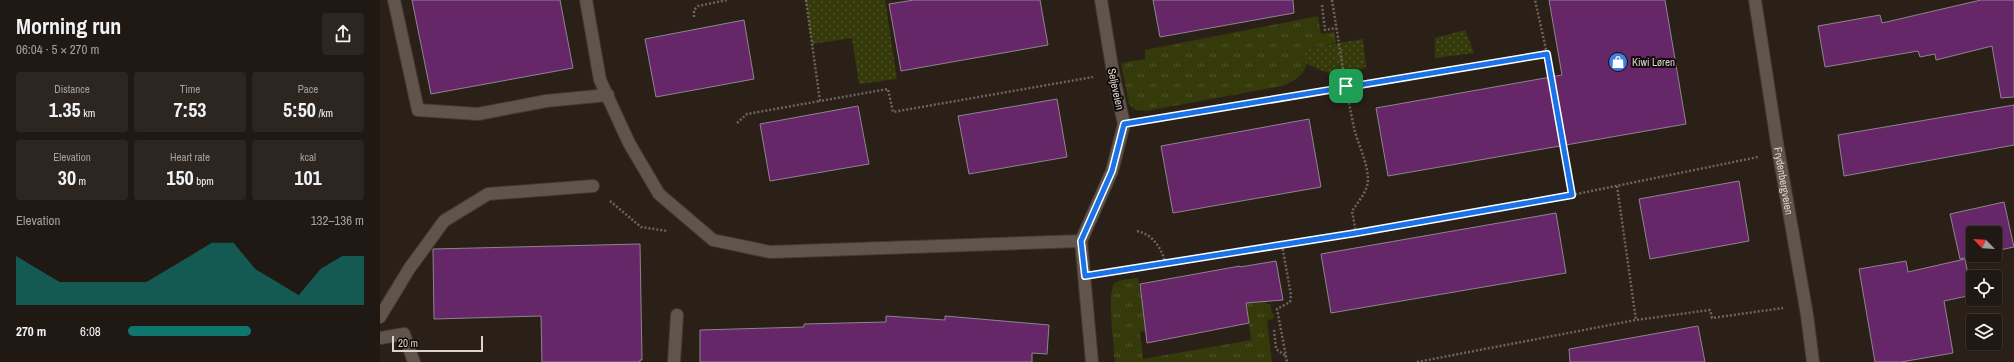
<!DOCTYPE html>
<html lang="en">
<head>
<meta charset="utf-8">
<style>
	body { margin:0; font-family:"Archivo Narrow",sans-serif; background:#2d2520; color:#f1f3f6; height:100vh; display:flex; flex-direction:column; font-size:15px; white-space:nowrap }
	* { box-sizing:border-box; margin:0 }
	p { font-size:13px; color:#a2a09f }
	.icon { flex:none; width:22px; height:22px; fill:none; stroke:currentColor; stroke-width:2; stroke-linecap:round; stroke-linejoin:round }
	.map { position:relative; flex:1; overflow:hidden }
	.details { display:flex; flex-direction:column; background:#201812; width:380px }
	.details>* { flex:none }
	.needle { width:26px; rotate:295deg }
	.tools { position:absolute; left:1586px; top:226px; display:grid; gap:8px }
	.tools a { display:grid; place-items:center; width:36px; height:36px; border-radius:4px; background:#201812; box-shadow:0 1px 3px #0004,0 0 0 1px #3d3732; font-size:20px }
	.scale { position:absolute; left:12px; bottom:10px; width:91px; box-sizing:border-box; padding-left:4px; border:2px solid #dbd4ce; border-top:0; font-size:11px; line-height:14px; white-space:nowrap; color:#dbd4ce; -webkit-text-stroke:3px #100b08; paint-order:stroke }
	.pin { position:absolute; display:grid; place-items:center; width:34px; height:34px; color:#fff; margin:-17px; border-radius:8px; box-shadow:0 2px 6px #0006 }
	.round { display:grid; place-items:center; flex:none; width:42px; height:42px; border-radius:4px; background:#2d2520 }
	.headline { display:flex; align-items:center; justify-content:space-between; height:68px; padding:0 16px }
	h1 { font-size:22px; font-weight:800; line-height:30px }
	.figures { display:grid; grid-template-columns:repeat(3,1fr); gap:6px; height:68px; padding:4px 16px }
	.figures div { display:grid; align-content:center; border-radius:4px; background:#2d2520; text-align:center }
	.figures b { font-size:20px; font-weight:800 }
	.figures small { font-size:11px; font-weight:400 }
	.figures p { font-size:11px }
	.chart { height:112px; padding:8px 16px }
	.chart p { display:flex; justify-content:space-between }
	.chart svg { width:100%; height:72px; margin-top:4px; fill:#0f766e; opacity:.7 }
	ul { padding:0 16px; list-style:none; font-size:13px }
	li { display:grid; grid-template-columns:64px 48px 1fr; align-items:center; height:30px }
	li i { height:10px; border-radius:5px; background:#0f766e }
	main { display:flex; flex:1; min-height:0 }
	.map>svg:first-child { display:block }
	.grass { fill:url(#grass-tufts) }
	.park { fill:url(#park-dots) }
	.building { fill:#652767; stroke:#8f838f }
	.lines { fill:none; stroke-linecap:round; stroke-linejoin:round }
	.lane-casing { stroke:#433a34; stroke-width:14 }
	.street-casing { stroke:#433a34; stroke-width:14 }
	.path { stroke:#6e645d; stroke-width:2.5; stroke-dasharray:2 2; stroke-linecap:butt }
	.lane { stroke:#61554b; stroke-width:12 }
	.street { stroke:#61554b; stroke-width:12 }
	.route-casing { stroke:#fff; stroke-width:8 }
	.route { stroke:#1a73e8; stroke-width:5 }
	.labels { text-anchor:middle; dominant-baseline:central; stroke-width:4; stroke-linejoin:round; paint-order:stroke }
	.poi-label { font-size:11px; fill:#dbd4ce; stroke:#100b08; text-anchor:start }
	.street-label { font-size:11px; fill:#dbd4ce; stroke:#100b08 }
</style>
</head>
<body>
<main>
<section class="details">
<div class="headline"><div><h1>Morning run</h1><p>06:04 · 5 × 270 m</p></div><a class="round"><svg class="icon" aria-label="share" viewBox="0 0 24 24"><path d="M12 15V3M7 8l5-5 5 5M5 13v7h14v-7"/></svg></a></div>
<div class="figures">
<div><p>Distance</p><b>1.35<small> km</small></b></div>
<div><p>Time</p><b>7:53</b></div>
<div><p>Pace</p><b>5:50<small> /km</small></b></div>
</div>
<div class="figures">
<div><p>Elevation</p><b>30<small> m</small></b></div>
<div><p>Heart rate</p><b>150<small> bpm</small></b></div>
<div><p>kcal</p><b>101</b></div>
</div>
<div class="chart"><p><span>Elevation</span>132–136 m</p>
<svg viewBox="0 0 160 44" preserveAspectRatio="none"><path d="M0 44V14L10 22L20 30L30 30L40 30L50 30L60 30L70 22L80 14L90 6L100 6L110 22L120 30L130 38L140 22L150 14L160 14V44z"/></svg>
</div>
<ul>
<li><b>270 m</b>6:08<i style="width:52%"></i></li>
</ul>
</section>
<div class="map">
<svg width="1634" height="362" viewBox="0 0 1634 362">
	<defs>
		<pattern id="grass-tufts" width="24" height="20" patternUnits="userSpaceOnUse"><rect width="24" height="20" fill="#343a09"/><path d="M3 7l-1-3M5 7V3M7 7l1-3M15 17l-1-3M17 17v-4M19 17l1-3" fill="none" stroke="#51562c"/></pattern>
		<pattern id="park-dots" width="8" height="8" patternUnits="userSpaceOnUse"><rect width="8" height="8" fill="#343a09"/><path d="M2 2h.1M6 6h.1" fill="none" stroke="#51562c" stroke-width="1.8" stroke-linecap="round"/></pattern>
	</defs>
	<rect width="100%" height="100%" fill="#2b2018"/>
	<!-- grass -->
	<g class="grass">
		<path d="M938,16L941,34L954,32L956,43L930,48C926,70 925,77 902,86L766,111L756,110L749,104L741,63L765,59V50Z"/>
		<path d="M880,264L886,304H890L892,313L894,315L893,319L887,320L892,362H735C734,349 727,293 734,284C739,279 751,279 758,278L766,330L760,332L763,359L871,340L862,268Z"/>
	</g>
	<!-- park -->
	<g class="park">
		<path d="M426,0H505L517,79L479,84L472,38L432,44Z"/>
		<path d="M1085,30L1094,53L1055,58V38Z"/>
		<path d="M983,39L986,67C960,81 952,75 927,64L925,55L927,50L930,48Z"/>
	</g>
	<!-- building -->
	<g class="building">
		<path d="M32,0H180L193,68L51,94Z"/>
		<path d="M534,0H660L668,45L521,71L509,4Z"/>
		<path d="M773,0H913L914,13L780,37Z"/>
		<path d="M1169,0H1285L1306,124L1008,176L996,108L1182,75Z"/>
		<path d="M1601,0H1634V97L1621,98L1612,46L1556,60L1555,54L1540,57L1538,51L1445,67L1438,26L1500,15L1502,23Z"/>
		<path d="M364,20L374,79L276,97L265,39Z"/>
		<path d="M677,99L687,157L589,174L578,116Z"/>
		<path d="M1634,105V145L1464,176L1458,135Z"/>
		<path d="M478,106L489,164L390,181L380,124Z"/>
		<path d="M929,119L941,187L793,213L781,146Z"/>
		<path d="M1359,181L1369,241L1270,259L1259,199Z"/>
		<path d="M1624,202L1634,247L1615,251V233H1593V255H1599L1580,259L1570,214Z"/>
		<path d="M1176,213L1186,273L951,313L941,254Z"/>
		<path d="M260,244L262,360H260V362H162L161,316L54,319L53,249Z"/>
		<path d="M1585,259L1592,295L1564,301L1573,353L1521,362H1495L1479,269L1526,261L1528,272Z"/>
		<path d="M896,261L903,300L866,303L869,323L767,343L760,284L860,266V267Z"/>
		<path d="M506,316L565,320V316L669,325L667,354L652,353V362H320V330L424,327V324L506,322Z"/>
		<path d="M1318,326L1325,362H1190L1189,349Z"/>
	</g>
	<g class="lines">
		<!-- lane casing -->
		<g class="lane-casing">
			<g id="lane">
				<path d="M14,0L38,110L98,114L166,101L228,95"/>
				<path d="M206,0L220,80L249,143L279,194L333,240L390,252L701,241L732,171L744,124L733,73L721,0"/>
				<path d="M0,317L29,269L64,221L108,194L213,186"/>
				<path d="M0,338L24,334L34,362"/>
			</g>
		</g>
		<!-- street casing -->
		<g class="street-casing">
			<g id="street">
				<path id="s1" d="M1375,0L1397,143L1427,315L1433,362"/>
				<path d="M701,241L712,362"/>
				<path d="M294,362L297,315"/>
			</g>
		</g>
		<!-- path -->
		<g class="path">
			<path d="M426,0L440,101L508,89L513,112L713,77"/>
			<path d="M952,0C959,43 965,85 974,128C978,145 988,162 988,181C987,192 978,202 972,211L976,233"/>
			<path d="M942,5L945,30L956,28"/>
			<path d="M314,17V10L318,6L347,0"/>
			<path d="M1167,54L1192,195"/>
			<path d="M765,121L1167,54L1155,0"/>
			<path d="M357,123L367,114L440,101"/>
			<path d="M1237,186L1256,320"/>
			<path d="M230,201L261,227L287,231"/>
			<path d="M757,231C774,235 781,248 786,264"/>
			<path d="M902,245L911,295L910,302L897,309L907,362"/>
			<path d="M726,273L976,233L1192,195L1378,157"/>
			<path d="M894,330L896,349L906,356"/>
			<path d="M1037,362L1256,320L1330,310L1332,318L1403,308"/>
		</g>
		<!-- lane -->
		<use href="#lane" class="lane"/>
		<!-- street -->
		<use href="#street" class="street"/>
	</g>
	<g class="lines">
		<!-- route casing -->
		<g class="route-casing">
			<path id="route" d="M1167,54L1192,195L976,233L705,276L701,241L732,171L744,124Z"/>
		</g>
		<!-- route -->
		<use href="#route" class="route"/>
	</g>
	<!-- icons -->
	<defs>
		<g id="shop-disc" transform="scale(1)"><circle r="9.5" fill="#3f7fe0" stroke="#100b08"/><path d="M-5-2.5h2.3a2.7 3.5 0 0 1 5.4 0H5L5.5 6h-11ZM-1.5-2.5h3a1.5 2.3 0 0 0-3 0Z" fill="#fff"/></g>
	</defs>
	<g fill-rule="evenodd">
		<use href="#shop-disc" x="1238" y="62"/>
	</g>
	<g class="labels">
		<!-- poi labels -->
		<g class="poi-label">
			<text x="1252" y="62">Kiwi Løren</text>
		</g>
		<!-- street labels -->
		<g class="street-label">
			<text transform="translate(736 89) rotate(78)">Seljeveien</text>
			<text stroke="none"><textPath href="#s1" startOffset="183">Frydenbergveien</textPath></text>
		</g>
	</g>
</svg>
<div class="tools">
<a><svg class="needle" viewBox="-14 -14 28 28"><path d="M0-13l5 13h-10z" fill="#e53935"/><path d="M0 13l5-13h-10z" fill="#a2a09f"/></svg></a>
<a><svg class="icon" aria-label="locate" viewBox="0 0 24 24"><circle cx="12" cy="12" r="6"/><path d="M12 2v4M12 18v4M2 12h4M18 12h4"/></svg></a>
<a><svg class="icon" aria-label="layers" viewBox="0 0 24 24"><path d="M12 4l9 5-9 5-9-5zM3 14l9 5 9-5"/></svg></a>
</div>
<div class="scale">20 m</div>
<div class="pin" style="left:966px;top:86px;background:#1e9e55"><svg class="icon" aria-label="arrive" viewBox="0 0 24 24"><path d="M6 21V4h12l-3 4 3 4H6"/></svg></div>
</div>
</main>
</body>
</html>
